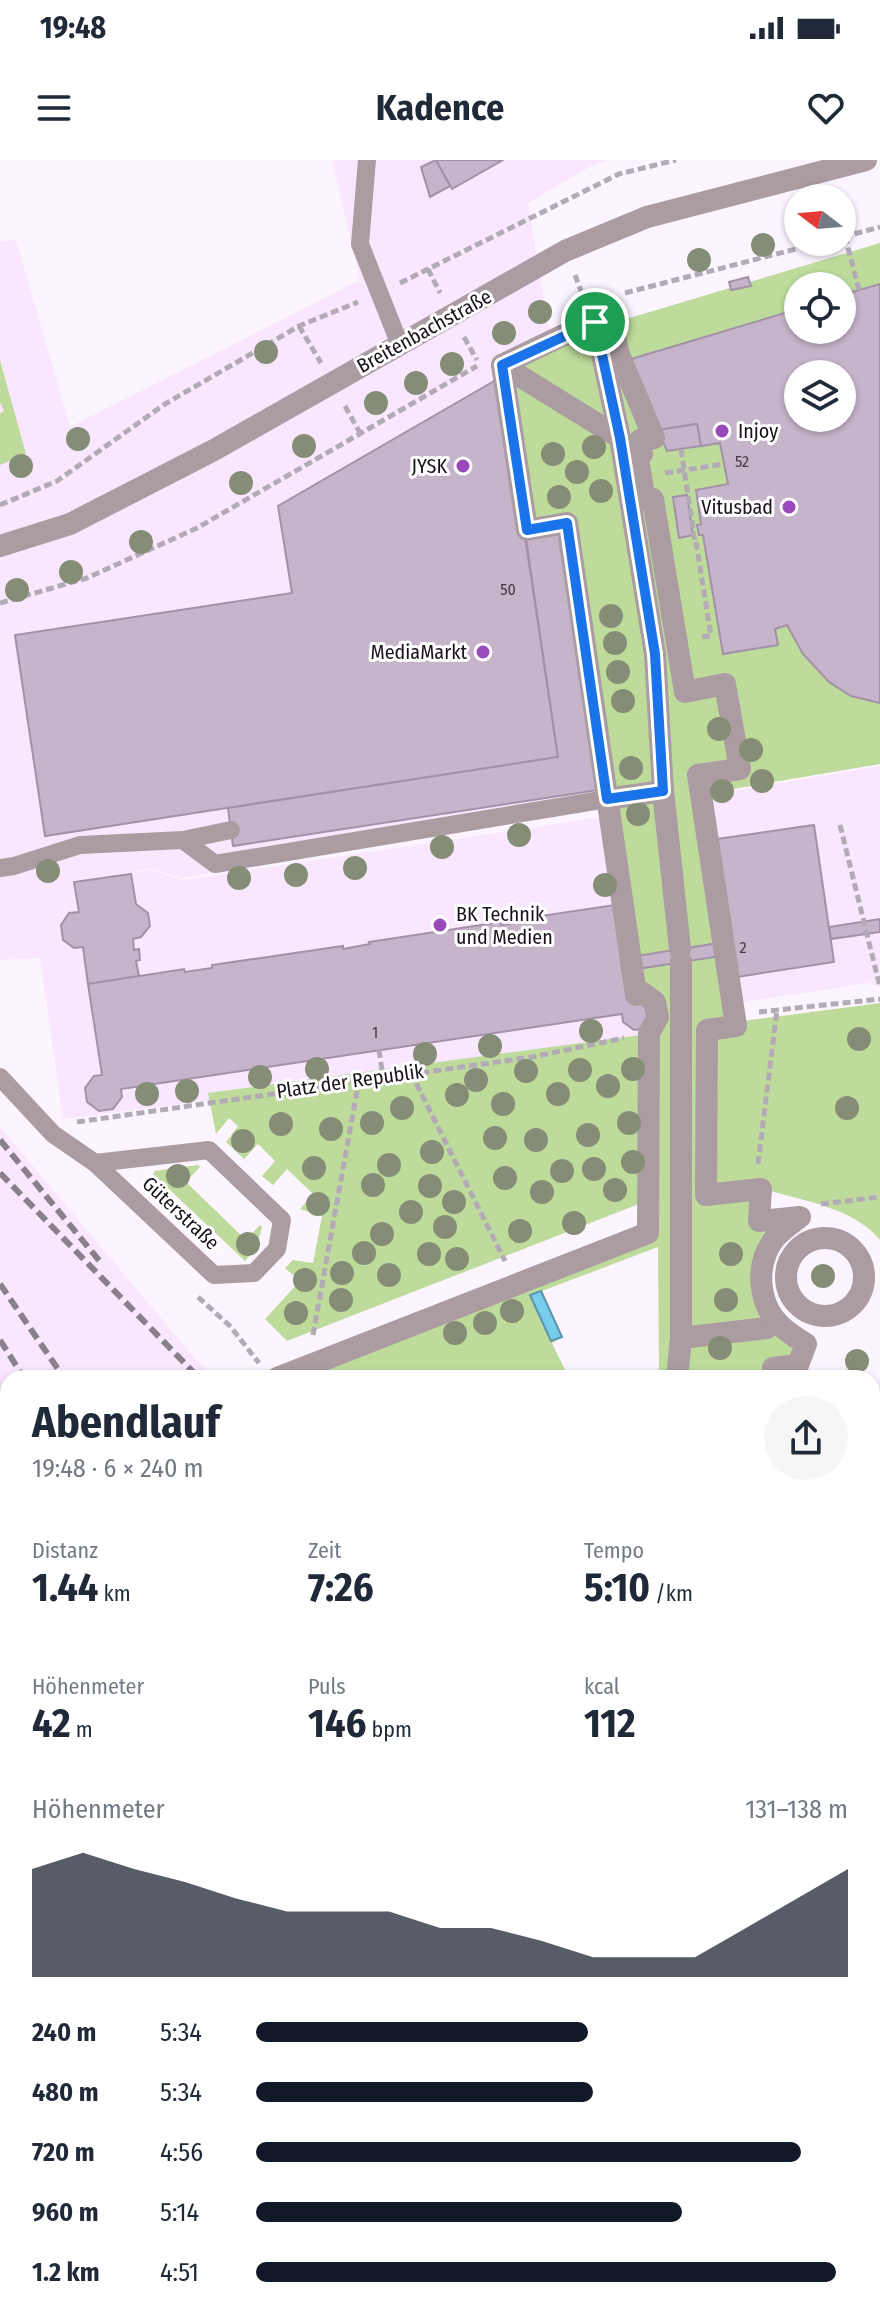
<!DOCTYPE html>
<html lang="de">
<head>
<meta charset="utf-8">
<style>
	body { margin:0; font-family:"Fira Sans Condensed",sans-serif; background:#f6f6f7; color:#1f2937; height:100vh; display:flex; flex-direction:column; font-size:30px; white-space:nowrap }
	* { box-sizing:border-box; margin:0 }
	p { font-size:26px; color:#747a83 }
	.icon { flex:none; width:44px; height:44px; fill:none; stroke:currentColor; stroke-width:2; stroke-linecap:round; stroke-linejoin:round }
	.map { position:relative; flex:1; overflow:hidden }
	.drawer { position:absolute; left:0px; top:1210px; width:880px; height:948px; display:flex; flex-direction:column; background:#fff; border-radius:24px 24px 0 0; box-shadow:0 2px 6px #0004 }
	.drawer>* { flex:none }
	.needle { width:52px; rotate:286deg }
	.tools { position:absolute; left:784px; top:24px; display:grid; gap:16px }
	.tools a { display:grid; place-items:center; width:72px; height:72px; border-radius:50%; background:#fff; box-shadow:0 2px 6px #0004; font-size:40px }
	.pin { position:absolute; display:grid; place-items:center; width:68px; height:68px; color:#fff; margin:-34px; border:4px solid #fff; border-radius:50%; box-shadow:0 2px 8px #0007 }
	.round { display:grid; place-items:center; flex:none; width:84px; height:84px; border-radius:42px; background:#f6f6f7 }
	.overview { display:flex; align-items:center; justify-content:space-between; height:136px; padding:0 32px }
	h1 { font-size:44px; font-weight:700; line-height:60px }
	.figures { display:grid; grid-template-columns:repeat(3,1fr); gap:12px; height:136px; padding:8px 32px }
	.figures div { display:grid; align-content:center }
	.figures b { font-size:40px; font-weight:700 }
	.figures small { font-size:22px; font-weight:400 }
	.figures p { font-size:22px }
	.chart { height:224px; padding:16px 32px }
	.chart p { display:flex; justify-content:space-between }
	.chart svg { width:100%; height:144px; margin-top:8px; fill:#111827; opacity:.7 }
	ul { padding:0 32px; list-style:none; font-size:26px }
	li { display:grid; grid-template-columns:128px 96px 1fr; align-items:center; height:60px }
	li i { height:20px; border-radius:10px; background:#111827 }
	.status { display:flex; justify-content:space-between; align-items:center; height:56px; padding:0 40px; background:#fff; direction:ltr }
	.status svg { height:22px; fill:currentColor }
	header { display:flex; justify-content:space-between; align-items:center; height:104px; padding:0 32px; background:#fff; font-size:36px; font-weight:700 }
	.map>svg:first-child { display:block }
	.built { fill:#f9e7ff }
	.green { fill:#bedb9c; fill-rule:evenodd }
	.water { fill:#77cdeb; stroke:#5b95ad; stroke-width:2 }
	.building { fill:#c6b4cb; stroke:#a291a7; stroke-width:2; fill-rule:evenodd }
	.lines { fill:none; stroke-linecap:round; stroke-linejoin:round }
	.path { stroke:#b2abb5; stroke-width:5; stroke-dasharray:8 4; stroke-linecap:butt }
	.service { stroke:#aa9ca1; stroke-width:18 }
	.pedestrian { stroke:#aa9ca1; stroke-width:22 }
	.minor { stroke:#aa9ca1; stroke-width:22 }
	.tertiary { stroke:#aa9ca1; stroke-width:22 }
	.rail { stroke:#88818b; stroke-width:6; stroke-dasharray:12 6; stroke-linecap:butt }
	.tree { fill:#868d77 }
	.route-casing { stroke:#fff; stroke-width:16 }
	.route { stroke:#1a73e8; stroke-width:10 }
	.poi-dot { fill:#984aba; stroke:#fff; stroke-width:3 }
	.labels { text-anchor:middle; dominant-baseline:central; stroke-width:6; stroke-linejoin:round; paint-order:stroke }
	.number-label { font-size:16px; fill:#443a47 }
	.street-label { font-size:20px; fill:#19121b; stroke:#fff }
	.poi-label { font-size:20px; fill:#19121b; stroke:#fff; text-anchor:end }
</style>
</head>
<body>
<div class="status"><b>19:48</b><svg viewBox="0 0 49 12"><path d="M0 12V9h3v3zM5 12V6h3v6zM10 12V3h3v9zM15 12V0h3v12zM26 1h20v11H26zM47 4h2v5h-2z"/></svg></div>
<header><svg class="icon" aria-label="menu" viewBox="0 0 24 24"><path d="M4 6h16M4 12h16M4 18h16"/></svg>Kadence<svg class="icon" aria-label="heart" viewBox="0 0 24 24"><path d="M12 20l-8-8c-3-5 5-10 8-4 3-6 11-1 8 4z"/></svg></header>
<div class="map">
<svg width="880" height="2158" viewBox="0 0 880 2158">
	<rect width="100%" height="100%" fill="#fcf5ff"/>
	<!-- built -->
	<g class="built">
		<path d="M332,0H609L591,6L528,43L627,644L182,718L151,709L73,721L151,710L183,720L629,653L704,636L880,606V827L868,823L660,855L649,884L63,959L40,798L0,800V82L16,79L70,267L360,120Z"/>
		<path d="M0,967L197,1201L215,1218H8V1493L0,1480Z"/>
		<path d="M880,1247V1696L872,1688V1248Z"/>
		<path d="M872,1911L880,1920V2158H519L512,2150H872Z"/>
	</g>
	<!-- green -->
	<g class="green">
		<path d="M880,83V604L704,634L736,862L880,843V1080C854,1048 804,1041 767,1030L760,1051L790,1065L762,1130L806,1184L774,1218H659L658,1087L542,1131L563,1177L552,1183L569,1218H277L648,1073L644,1042L287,1181L265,1159L300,1121L285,1108L293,1100L313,1103L322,1056L300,1049L313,1034L287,1009L273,1025L262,1016L275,1001L258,984L244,999L226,982L238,966L229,958L216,974L208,933L648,874L567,364L527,370L502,205L623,160ZM798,126H842V170H798ZM798,214H842V258H798Z"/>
		<path d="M0,200L26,294L0,305V253L4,251L0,242Z"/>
		<path d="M198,1005L200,1007L186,1022L246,1080L260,1065L262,1067L256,1088L245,1101L153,1014L155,1011Z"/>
	</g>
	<!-- water -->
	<path class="water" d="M541,1131L562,1177L551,1181L530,1135Z"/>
	<!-- building -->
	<g class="building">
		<path d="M436,0L450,26L430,37L421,7Z"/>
		<path d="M436,0H503L452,29Z"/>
		<path d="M748,117L751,126L731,130L729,122Z"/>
		<path d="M880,124V543L851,536L829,522L803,494L787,465L775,469L778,485L723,494L703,375H699L697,365L701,364L696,330L728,324L720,283L701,286L697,264L658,270L628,200L798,149V170H842V135ZM798,214H842V258H798Z"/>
		<path d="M501,217L558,597L45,676L15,475L292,433L278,346Z"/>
		<path d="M697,264L701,286L667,291L658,270Z"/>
		<path d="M687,335L693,375L679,378L673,337Z"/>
		<path d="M564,366L605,629L233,686L228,648L558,597L525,372Z"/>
		<path d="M814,665L834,802L730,818L709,680Z"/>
		<path d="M131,714L136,744L148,753L150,766L141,777L133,779L134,790L139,789L140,800L136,801L139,816L88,824L83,787L74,788L63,780L61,765L69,753L79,752L74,722Z"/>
		<path d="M621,744L643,833L649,868L634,870L623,862L622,854L121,929L122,937L113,949L99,951L87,942L85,928L94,916L102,915L88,824L184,809L185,812L212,808V805L343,786V789L370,784L369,782L500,762L501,765L527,761V758Z"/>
		<path d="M880,759V772L831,779L829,767Z"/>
		<path d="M725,782L727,795L631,810L630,797Z"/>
		<path d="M880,1254V1295L872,1296V1255Z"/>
		<path d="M880,1295V1445L872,1446V1296Z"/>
		<path d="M8,1656V1744L0,1748V1660Z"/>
		<path d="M8,1744V1789L0,1793V1748Z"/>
		<path d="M8,1789V1842L0,1832V1793Z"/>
		<path d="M0,2068L8,2083V2150H32L23,2158H0Z"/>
		<path d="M240,2150H280L282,2152L275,2158H247Z"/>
		<path d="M313,2150H386L392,2157L317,2158Z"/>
	</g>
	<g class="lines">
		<!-- path -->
		<g class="path">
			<path d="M845,76L859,130"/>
			<path d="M843,77L880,67"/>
			<path d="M428,109L440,133"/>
			<path d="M575,115L584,139"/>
			<path d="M400,123L619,14L676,0"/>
			<path d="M625,133L823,82"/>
			<path d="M299,166L321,203"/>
			<path d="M464,177L477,200"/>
			<path d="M345,246L360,273"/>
			<path d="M681,289L695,382"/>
			<path d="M665,313L724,304"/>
			<path d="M0,345L57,321L165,244L299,166L358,142"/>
			<path d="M696,382L711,476L700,477"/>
			<path d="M0,443L87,418L197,368L477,206"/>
			<path d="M840,665L880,827"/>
			<path d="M759,852L880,839"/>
			<path d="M379,890L383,917"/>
			<path d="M411,913L505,1101"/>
			<path d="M77,962L532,897L624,878"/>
			<path d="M758,1004L777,850"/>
			<path d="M821,1044L880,1037"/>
			<path d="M198,1137L230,1166L259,1203"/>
			<path d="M313,1175L359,920"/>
			<path d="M0,1908L8,1920"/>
			<path d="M135,2150L138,2158"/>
			<path d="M179,2150L182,2158"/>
		</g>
		<!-- service -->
		<g class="service">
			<path d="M367,0L360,84L400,185"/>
			<path d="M183,680L215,704L601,640"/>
			<path d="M0,708L14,706L80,685L183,680L231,670"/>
			<path d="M0,917L53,974L95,1003L214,1115L254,1113L277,1089L282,1060L209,990L95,1003"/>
			<path d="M872,1779L880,1783"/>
			<path d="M0,1869L8,1878"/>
			<path d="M0,2002L8,2017"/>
			<path d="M80,2150L85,2158"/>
		</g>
		<!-- pedestrian -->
		<g class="pedestrian">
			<path d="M595,162L620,278L655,494L663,631L680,789"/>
			<path d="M502,205L620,278"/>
			<path d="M607,639L663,631"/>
			<path d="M681,1178L767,1168"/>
			<path d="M277,1218L648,1073L649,873L658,857L655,842L643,833L636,835L567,363L527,370L502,205L580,167L612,156L618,192L654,278L640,280L642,294H637L645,340L653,339L685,532L725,524L740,609L698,615L736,866L707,870L706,1035L761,1029L759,1061L800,1057C792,1063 782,1070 775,1078C755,1103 757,1142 780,1165C788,1173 797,1178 806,1184L798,1205L773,1208L774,1218"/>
			<path d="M677,1218L681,1178V802"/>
		</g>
		<!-- minor -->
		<circle class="minor" cx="825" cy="1117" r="39"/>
		<!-- tertiary -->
		<path class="tertiary" d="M0,386L70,364L214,290L565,91L647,57L866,0"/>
		<!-- rail -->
		<g class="rail">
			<path d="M0,980L102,1104"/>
			<path d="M0,1013L199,1218"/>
			<path d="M0,1124L64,1218"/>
			<path d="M0,1180L24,1218"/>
			<path d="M0,1404L8,1417"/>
			<path d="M0,1465L8,1479"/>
			<path d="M872,2023L880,2032"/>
			<path d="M522,2150L529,2158"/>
			<path d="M570,2150L577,2158"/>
			<path d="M769,2150L776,2158"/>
			<path d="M813,2150L819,2158"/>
		</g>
	</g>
	<!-- trees -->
	<g class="tree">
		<circle cx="763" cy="85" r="12"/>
		<circle cx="699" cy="100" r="12"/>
		<circle cx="540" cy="152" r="12"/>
		<circle cx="504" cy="173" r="12"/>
		<circle cx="266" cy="192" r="12"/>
		<circle cx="452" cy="204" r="12"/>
		<circle cx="416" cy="223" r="12"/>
		<circle cx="376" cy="243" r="12"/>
		<circle cx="78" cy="279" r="12"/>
		<circle cx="304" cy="286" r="12"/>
		<circle cx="594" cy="287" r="12"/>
		<circle cx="553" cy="294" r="12"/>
		<circle cx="21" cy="306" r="12"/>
		<circle cx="577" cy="312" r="12"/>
		<circle cx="241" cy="323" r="12"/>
		<circle cx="601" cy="331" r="12"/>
		<circle cx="559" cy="337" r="12"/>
		<circle cx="141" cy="382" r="12"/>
		<circle cx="71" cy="412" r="12"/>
		<circle cx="17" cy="430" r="12"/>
		<circle cx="611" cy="456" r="12"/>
		<circle cx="615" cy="483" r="12"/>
		<circle cx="618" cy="512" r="12"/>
		<circle cx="623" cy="541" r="12"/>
		<circle cx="719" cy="569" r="12"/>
		<circle cx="751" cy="590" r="12"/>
		<circle cx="631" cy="608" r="12"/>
		<circle cx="762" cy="621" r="12"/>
		<circle cx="722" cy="631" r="12"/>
		<circle cx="638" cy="654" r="12"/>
		<circle cx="519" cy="675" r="12"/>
		<circle cx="442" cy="687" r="12"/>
		<circle cx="355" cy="708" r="12"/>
		<circle cx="48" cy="711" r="12"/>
		<circle cx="296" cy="715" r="12"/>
		<circle cx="239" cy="718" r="12"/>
		<circle cx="605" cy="725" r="12"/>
		<circle cx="591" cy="871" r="12"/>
		<circle cx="859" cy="879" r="12"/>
		<circle cx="490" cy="886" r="12"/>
		<circle cx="425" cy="894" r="12"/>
		<circle cx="317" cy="909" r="12"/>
		<circle cx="633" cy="909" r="12"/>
		<circle cx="580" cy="910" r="12"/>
		<circle cx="526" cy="911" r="12"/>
		<circle cx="260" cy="917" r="12"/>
		<circle cx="476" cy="920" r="12"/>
		<circle cx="608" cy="926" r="12"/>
		<circle cx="187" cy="931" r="12"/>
		<circle cx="147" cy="934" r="12"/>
		<circle cx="558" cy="934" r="12"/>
		<circle cx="457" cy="935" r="12"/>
		<circle cx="503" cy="944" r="12"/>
		<circle cx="402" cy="948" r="12"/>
		<circle cx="847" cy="948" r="12"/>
		<circle cx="372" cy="963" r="12"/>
		<circle cx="629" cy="963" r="12"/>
		<circle cx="281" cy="964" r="12"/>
		<circle cx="331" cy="969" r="12"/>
		<circle cx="588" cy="975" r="12"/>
		<circle cx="495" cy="978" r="12"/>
		<circle cx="536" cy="980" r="12"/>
		<circle cx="243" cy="981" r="12"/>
		<circle cx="432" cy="992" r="12"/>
		<circle cx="633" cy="1002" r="12"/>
		<circle cx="389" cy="1005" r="12"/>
		<circle cx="314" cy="1008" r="12"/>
		<circle cx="594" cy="1009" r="12"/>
		<circle cx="562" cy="1011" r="12"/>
		<circle cx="178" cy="1016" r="12"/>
		<circle cx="505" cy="1018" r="12"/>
		<circle cx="373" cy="1025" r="12"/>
		<circle cx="430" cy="1026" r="12"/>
		<circle cx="615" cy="1030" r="12"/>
		<circle cx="542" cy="1032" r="12"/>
		<circle cx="454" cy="1042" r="12"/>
		<circle cx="318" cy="1044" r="12"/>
		<circle cx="411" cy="1052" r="12"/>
		<circle cx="574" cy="1063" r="12"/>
		<circle cx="445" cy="1067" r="12"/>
		<circle cx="520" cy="1071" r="12"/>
		<circle cx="382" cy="1074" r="12"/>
		<circle cx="248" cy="1084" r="12"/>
		<circle cx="364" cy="1093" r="12"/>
		<circle cx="429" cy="1094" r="12"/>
		<circle cx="731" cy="1094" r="12"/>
		<circle cx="457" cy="1099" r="12"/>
		<circle cx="342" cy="1113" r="12"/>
		<circle cx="389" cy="1115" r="12"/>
		<circle cx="823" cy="1116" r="12"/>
		<circle cx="305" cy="1120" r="12"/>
		<circle cx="341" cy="1140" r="12"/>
		<circle cx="726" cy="1140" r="12"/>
		<circle cx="512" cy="1151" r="12"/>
		<circle cx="296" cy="1153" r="12"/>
		<circle cx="485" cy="1163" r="12"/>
		<circle cx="455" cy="1173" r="12"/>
		<circle cx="720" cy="1188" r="12"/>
		<circle cx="857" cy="1201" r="12"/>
	</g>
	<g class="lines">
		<!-- route casing -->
		<g class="route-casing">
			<path id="route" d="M595,162L620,278L655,494L663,631L607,639L567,363L527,370L502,205Z"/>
		</g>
		<!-- route -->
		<use href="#route" class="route"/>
	</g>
	<!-- markers -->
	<g class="poi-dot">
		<circle cx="722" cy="271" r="8"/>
		<circle cx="463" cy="306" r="8"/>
		<circle cx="789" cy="347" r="8"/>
		<circle cx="483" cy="492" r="8"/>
		<circle cx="440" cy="765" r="8"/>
	</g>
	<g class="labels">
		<!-- number labels -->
		<g class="number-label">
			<text x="742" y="301">52</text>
			<text x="508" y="429">50</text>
			<text x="743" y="787">2</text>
			<text x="375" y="872">1</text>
		</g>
		<!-- street labels -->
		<g class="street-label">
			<text transform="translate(424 171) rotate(-29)">Breitenbachstraße</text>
			<text transform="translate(350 921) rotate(-8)">Platz der Republik</text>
			<text transform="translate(181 1053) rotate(43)">Güterstraße</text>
		</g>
		<!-- poi labels -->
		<g class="poi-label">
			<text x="738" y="271" text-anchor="start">Injoy</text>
			<text x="447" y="306">JYSK</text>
			<text x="773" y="347">Vitusbad</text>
			<text x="467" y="492">MediaMarkt</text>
			<text x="456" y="754" text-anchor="start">BK Technik<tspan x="456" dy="23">und Medien</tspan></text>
		</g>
	</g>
</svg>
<div class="tools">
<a><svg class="needle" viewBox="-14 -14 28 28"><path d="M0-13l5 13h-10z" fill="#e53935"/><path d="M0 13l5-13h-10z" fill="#747a83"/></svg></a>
<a><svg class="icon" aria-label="locate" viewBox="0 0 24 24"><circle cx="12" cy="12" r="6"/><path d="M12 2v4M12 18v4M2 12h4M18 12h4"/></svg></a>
<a><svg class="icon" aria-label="layers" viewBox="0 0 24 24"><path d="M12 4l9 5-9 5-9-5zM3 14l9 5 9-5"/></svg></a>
</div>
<div class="pin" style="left:595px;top:162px;background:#1e9e55"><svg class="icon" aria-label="arrive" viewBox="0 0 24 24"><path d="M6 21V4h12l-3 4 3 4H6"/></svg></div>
<section class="drawer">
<div class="overview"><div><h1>Abendlauf</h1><p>19:48 · 6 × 240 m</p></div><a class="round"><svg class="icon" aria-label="share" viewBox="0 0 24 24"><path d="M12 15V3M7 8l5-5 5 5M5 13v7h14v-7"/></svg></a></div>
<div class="figures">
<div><p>Distanz</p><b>1.44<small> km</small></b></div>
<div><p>Zeit</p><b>7:26</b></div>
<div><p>Tempo</p><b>5:10<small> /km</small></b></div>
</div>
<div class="figures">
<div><p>Höhenmeter</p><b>42<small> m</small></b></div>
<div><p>Puls</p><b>146<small> bpm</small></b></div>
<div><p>kcal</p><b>112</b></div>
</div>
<div class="chart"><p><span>Höhenmeter</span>131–138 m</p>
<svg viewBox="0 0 160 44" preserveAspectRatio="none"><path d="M0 44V11L10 6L20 11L30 15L40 20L50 24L60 24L70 24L80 29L90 29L100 33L110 38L120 38L130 38L140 29L150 20L160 11V44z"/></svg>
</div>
<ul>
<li><b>240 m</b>5:34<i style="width:56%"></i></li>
<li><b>480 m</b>5:34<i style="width:57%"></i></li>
<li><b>720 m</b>4:56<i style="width:92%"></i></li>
<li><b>960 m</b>5:14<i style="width:72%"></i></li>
<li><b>1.2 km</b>4:51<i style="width:98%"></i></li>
</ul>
</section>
</div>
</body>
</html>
